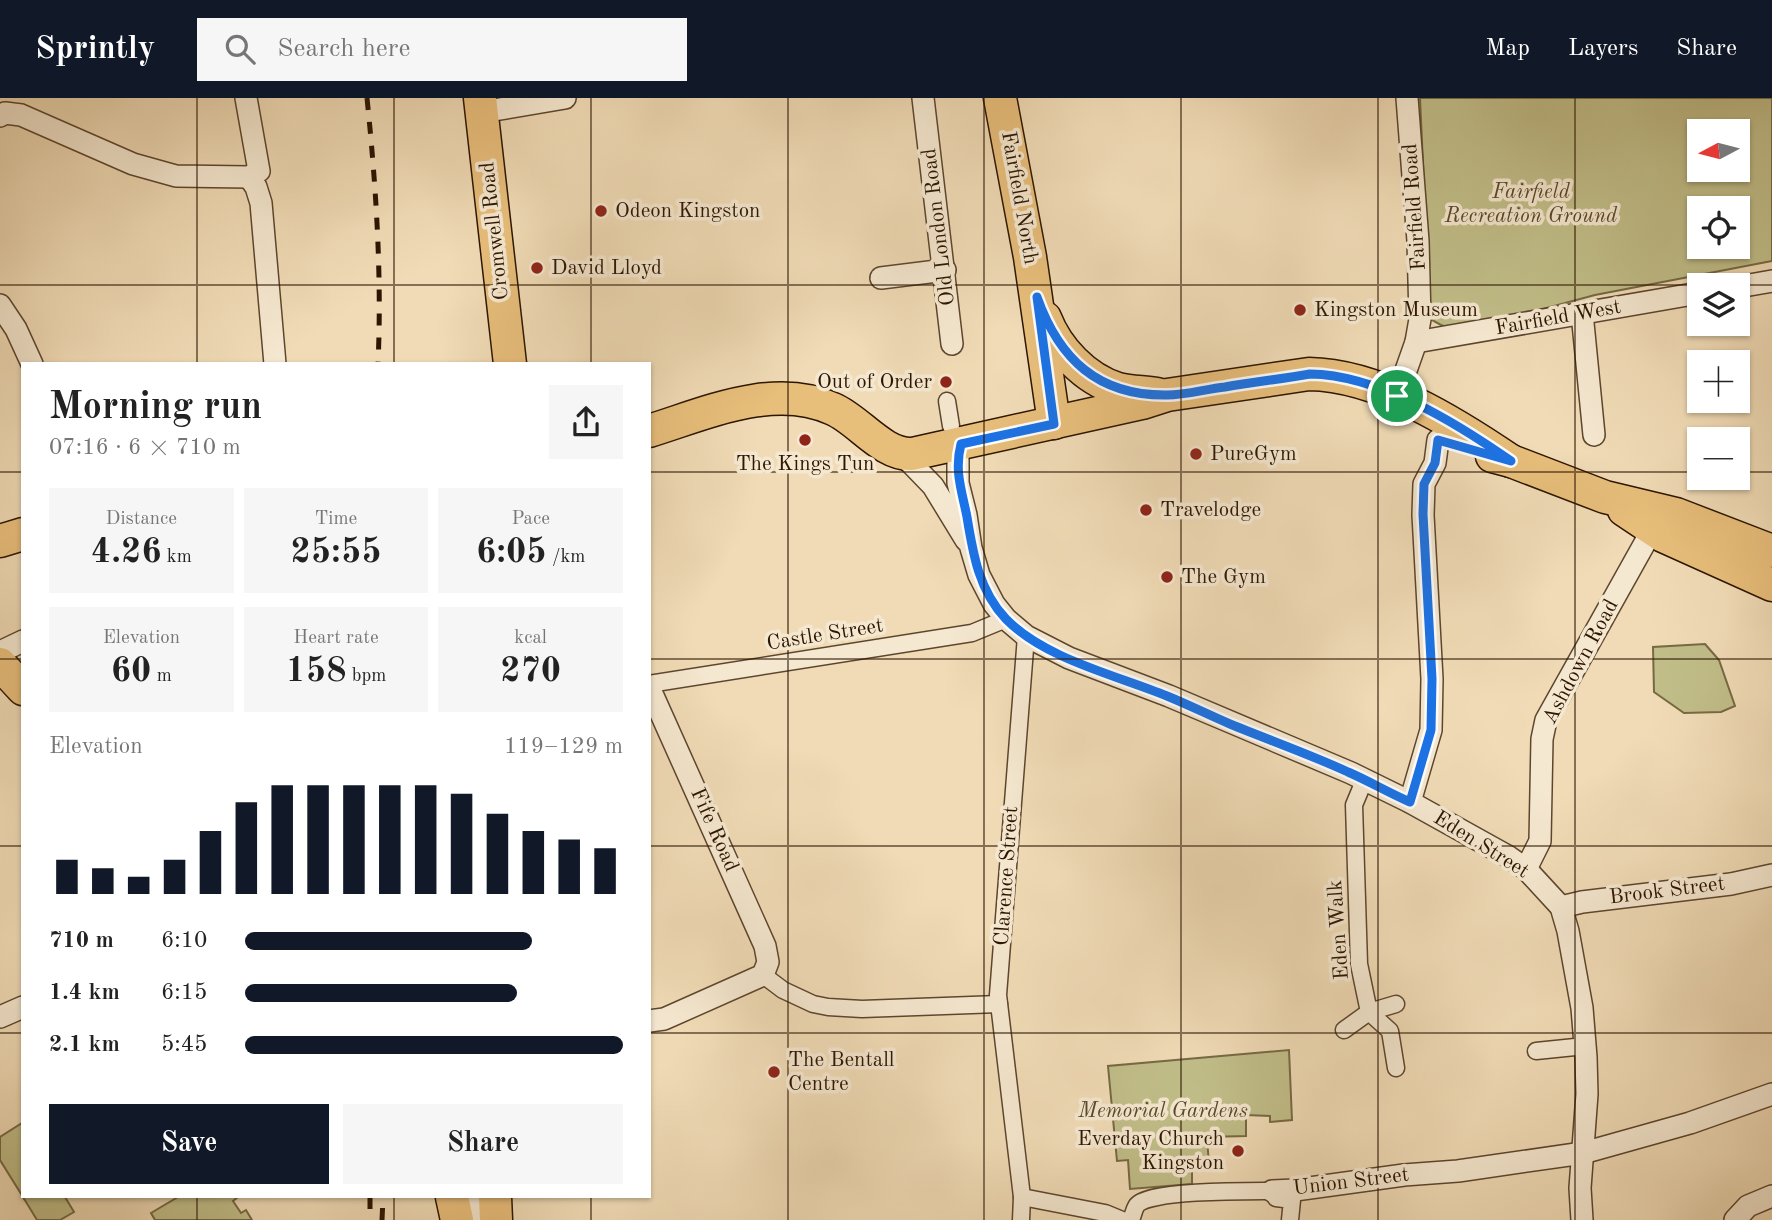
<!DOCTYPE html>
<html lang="en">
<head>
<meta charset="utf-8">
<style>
	body { margin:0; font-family:"Old Standard TT",serif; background:#f6f6f6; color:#222; height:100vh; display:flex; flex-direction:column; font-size:26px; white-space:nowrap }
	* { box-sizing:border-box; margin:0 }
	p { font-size:23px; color:#767676 }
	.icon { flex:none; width:38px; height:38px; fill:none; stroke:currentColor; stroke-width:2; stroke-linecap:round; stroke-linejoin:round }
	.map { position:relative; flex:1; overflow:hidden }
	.side { position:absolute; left:21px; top:264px; width:630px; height:836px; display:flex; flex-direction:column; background:#fff; border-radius:0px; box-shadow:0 2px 5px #0004 }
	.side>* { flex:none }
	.needle { width:46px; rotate:263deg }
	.controls { position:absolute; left:1687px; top:21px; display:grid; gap:14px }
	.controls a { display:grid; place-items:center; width:63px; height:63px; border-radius:0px; background:#fff; box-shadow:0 2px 5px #0004; font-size:35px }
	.pin { position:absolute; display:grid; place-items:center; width:60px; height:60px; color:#fff; margin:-30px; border:4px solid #fff; border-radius:50%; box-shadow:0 2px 7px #0007 }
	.round { display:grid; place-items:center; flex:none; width:74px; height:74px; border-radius:0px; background:#f6f6f6 }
	.summary { display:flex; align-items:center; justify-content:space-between; height:119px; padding:0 28px }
	h1 { font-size:38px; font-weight:800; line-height:52px }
	.stats { display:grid; grid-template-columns:repeat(3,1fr); gap:10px; height:119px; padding:7px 28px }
	.stats div { display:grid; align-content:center; border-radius:0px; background:#f6f6f6; text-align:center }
	.stats b { font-size:35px; font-weight:800 }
	.stats small { font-size:19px; font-weight:400 }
	.stats p { font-size:19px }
	.chart { height:196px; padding:14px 28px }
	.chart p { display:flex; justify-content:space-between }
	.chart svg { width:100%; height:126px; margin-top:7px; stroke:#111827; stroke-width:6 }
	.button { display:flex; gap:14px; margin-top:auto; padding:14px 28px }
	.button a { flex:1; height:80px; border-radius:0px; background:#111827; color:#fff; font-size:28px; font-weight:800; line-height:80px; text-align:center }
	.button a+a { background:#f6f6f6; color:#222 }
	ul { padding:0 28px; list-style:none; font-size:23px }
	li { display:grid; grid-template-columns:112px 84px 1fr; align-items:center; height:52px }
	li i { height:18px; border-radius:9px; background:#111827 }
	header { display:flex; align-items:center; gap:42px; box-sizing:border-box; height:98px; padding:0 35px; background:#111827; color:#fff }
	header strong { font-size:33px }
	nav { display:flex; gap:38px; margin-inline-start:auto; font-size:24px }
	.search { width:490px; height:63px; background:#f6f6f6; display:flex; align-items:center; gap:18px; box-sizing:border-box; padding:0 24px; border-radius:0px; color:#767676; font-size:26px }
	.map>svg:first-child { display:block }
	.green { fill:#c1be89; stroke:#766a45; stroke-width:2; fill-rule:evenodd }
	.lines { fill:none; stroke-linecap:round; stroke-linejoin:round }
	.pedestrian-casing { stroke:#5d462e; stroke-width:19 }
	.minor-casing { stroke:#5d462e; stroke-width:24 }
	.primary-casing { stroke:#2c1501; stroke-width:35 }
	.pedestrian { stroke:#f5e8d0; stroke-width:16 }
	.minor { stroke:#f5e8d0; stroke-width:21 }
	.primary { stroke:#e8be7b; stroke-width:32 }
	.rail { stroke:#2c1501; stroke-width:5; stroke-dasharray:12 12; stroke-linecap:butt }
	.route-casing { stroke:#fff; stroke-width:14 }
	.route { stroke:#1a73e8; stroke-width:9 }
	.grid { fill:none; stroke:#2c1501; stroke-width:2; stroke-opacity:0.55 }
	.poi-dot { fill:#8f2418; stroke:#f5e8d0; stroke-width:2.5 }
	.labels { text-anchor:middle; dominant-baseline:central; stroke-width:7; stroke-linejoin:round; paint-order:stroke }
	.park-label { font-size:21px; font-style:italic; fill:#59482a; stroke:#f5e8d0 }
	.street-label { font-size:21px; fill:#2c1501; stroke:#f5e8d0 }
	.poi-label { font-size:21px; fill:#2c1501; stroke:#f5e8d0; text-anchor:start }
</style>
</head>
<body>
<header>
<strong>Sprintly</strong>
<div class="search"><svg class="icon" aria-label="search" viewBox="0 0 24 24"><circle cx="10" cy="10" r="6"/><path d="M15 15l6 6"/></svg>Search here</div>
<nav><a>Map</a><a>Layers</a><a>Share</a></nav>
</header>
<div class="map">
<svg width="1772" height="1122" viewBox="0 0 1772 1122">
	<rect width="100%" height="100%" fill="#f0dbb6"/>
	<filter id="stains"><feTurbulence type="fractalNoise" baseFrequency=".00286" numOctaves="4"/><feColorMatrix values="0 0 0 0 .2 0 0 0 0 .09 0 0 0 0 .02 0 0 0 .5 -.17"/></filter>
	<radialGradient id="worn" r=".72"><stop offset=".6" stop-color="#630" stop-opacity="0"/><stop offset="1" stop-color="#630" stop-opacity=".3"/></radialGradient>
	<!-- green -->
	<g class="green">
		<path d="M1420,0H1772V163L1595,197L1460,233L1441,227L1430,221ZM1699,33H1738V72H1699ZM1699,110H1738V149H1699Z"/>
		<path d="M1705,546L1719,562L1735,608L1721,614L1684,615L1654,594L1653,549Z"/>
		<path d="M1289,952L1292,1022L1270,1024V1018L1246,1017V1038L1207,1039L1209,1067L1207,1069L1192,1070V1086L1130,1091L1128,1062L1117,1063L1108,968Z"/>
		<path d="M22,1025L23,1026V1099L0,1062V1039Z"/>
		<path d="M23,1099H65L74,1114L60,1122H37Z"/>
		<path d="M178,1099H238L233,1103L241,1115L246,1112L252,1122H155L151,1115Z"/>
	</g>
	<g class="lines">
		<!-- pedestrian casing -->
		<g class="pedestrian-casing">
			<g id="pedestrian">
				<path d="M947,303L951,328"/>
				<path d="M649,586L972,535L1006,521"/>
				<path d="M1364,683L1354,707L1359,866L1369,914L1390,933L1396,970"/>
				<path d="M763,877L783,892L813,906L828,909L862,911L999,906"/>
				<path d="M1344,932L1369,914L1396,906"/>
				<path d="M1536,953L1585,948"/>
				<path d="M1022,1099L1105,1115L1122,1122"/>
				<path d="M1021,1122L1022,1099L998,897L1026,538"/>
				<path d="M1131,1122C1133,1118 1134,1111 1137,1107C1148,1092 1250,1093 1272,1093L1276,1100L1292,1102L1290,1122"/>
			</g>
		</g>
		<!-- minor casing -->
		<g class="minor-casing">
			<g id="minor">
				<path d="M923,0L952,246"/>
				<path d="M482,14L565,0"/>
				<path d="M0,18L5,15L21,17L133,66L176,78L249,79L259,73L246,0"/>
				<path d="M249,79L256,89L261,105L275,266"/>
				<path d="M881,180L945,172"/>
				<path d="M1738,189L1772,183"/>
				<path d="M0,207L16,231L32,266"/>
				<path d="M1582,215L1594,337"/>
				<path d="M1416,244L1699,195"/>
				<path d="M1397,298L1416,244L1420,221L1418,143L1407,0"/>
				<path d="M961,347L958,359V385L966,417L971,450L979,477L994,506L1006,521L1026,538L1069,560L1169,598L1351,675L1410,704L1509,759L1526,771L1561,809L1568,833L1582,910L1586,959L1587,996L1580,1090L1582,1122"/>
				<path d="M902,356L933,388L966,442"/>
				<path d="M0,554L23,543"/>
				<path d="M649,589L765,848L768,864L763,877L664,921L649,923"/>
				<path d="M1410,704L1431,632L1432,581L1423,417L1424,386L1435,365L1438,342"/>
				<path d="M1526,771L1540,743L1542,641L1546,622L1646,443L1647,433L1644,419"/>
				<path d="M1561,809L1582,804L1731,786L1772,777"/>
				<path d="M0,919L23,909"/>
				<path d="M1272,1093L1295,1092L1404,1077L1458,1073L1583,1055L1690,1025L1772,996"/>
				<path d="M473,1122L477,1099"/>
				<path d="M1735,1122L1748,1108L1772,1098"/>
			</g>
		</g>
		<!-- primary casing -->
		<g class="primary-casing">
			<g id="primary">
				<path d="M480,0L510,266"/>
				<path d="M1000,0L1030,159L1054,325"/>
				<path d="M1045,220C1057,251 1085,281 1118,291C1130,294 1144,294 1157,296"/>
				<path d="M649,333C707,315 775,284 833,311C859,322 882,357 912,356L1142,305L1167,297L1309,276C1379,277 1455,325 1511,363"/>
				<path d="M1492,358L1511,363L1605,399L1676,416L1772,453"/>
				<path d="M1624,412L1663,438L1772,487"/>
				<path d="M0,443L23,436"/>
				<path d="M0,566L23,591"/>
				<path d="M452,1099L457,1122"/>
				<path d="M495,1099L496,1122"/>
			</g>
		</g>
		<!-- pedestrian -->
		<use href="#pedestrian" class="pedestrian"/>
		<!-- minor -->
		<use href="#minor" class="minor"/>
		<!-- primary -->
		<use href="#primary" class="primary"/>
		<!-- rail -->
		<g class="rail">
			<path d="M367,0C376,88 382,177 378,266"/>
			<path d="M370,1099V1122"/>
			<path d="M382,1122L383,1099"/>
		</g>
	</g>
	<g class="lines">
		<!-- route casing -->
		<g class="route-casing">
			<path id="route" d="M1037,199C1059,261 1098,298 1167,297C1186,297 1206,291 1225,289C1253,284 1281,281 1310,276C1379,277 1455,324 1511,363L1438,342L1435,365L1424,386L1423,416L1432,581L1431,632L1410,704C1389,695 1369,683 1348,674C1309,656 1269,642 1230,626C1209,617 1189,607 1167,598C1116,577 1045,561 1006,521C979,493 973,456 967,419C962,393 954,373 961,346L1054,326Z"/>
		</g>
		<!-- route -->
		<use href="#route" class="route"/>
	</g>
	<!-- grid -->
	<path class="grid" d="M197,0V266M394,0V266M591,0V266M788,0V1122M984,0V1122M1181,0V1122M1378,0V1122M1575,0V1122M0,187H1772M0,374H23M649,374H1699M1738,374H1772M0,561H23M649,561H1772M0,748H23M649,748H1772M0,935H23M649,935H1772M197,1099V1122M394,1099V1122M591,1099V1122"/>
	<!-- markers -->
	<g class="poi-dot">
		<circle cx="601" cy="113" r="7"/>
		<circle cx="537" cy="170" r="7"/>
		<circle cx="1300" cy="212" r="7"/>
		<circle cx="946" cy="284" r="7"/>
		<circle cx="805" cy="342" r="7"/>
		<circle cx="1196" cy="356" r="7"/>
		<circle cx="1146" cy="412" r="7"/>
		<circle cx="1167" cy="479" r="7"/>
		<circle cx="774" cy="974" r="7"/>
		<circle cx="1238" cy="1053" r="7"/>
	</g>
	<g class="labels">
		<!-- park labels -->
		<g class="park-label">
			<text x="1531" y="94">Fairfield<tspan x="1531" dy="24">Recreation Ground</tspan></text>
			<text x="1163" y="1013">Memorial Gardens</text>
		</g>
		<!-- street labels -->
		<g class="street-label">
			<text transform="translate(1019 100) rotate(80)">Fairfield North</text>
			<text transform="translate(1415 109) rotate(-94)">Fairfield Road</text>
			<text transform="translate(939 129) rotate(-97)">Old London Road</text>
			<text transform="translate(495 133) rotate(-96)">Cromwell Road</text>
			<text transform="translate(1558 220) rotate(-10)">Fairfield West</text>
			<text transform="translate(825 537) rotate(-9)">Castle Street</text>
			<text transform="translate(1581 564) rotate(-62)">Ashdown Road</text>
			<text transform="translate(714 732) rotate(66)">Fife Road</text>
			<text transform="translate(1481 747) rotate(32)">Eden Street</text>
			<text transform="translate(1007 778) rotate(-86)">Clarence Street</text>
			<text transform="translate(1667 793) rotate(-7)">Brook Street</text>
			<text transform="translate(1339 832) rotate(-94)">Eden Walk</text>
			<text transform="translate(1351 1084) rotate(-7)">Union Street</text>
		</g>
		<!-- poi labels -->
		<g class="poi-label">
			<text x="615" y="113">Odeon Kingston</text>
			<text x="551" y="170">David Lloyd</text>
			<text x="1314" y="212">Kingston Museum</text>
			<text x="932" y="284" text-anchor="end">Out of Order</text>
			<text x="1210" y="356">PureGym</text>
			<text x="805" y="366" text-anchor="middle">The Kings Tun</text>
			<text x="1160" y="412">Travelodge</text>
			<text x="1181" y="479">The Gym</text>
			<text x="788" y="962">The Bentall<tspan x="788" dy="24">Centre</tspan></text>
			<text x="1224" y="1041" text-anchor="end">Everday Church<tspan x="1224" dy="24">Kingston</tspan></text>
		</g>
	</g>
	<rect width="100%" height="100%" filter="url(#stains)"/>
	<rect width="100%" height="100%" fill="url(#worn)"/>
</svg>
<div class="controls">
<a><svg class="needle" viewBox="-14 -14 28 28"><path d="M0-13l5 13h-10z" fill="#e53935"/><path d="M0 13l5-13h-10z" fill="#767676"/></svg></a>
<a><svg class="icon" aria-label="locate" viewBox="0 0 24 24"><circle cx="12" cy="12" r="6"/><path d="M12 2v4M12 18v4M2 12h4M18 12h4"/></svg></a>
<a><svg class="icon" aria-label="layers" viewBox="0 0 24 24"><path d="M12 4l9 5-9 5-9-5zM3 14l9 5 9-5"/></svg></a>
<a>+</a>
<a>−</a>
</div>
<div class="pin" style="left:1397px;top:298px;background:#1e9e55"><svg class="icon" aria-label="arrive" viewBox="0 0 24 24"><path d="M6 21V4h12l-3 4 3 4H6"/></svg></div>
<section class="side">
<div class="summary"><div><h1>Morning run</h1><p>07:16 · 6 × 710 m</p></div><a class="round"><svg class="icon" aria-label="share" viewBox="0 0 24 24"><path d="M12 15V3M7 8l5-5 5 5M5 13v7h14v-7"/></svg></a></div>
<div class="stats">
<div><p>Distance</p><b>4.26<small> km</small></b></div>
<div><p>Time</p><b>25:55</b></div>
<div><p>Pace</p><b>6:05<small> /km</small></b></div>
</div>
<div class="stats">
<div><p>Elevation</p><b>60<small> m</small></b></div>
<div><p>Heart rate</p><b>158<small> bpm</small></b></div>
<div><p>kcal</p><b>270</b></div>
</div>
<div class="chart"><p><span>Elevation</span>119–129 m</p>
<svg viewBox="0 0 160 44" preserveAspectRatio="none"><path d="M5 44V32M15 44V35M25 44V38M35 44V32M45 44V22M55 44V12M65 44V6M75 44V6M85 44V6M95 44V6M105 44V6M115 44V9M125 44V16M135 44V22M145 44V25M155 44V28"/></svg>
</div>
<ul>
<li><b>710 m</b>6:10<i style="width:76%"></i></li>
<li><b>1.4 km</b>6:15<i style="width:72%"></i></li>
<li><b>2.1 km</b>5:45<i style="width:100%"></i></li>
</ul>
<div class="button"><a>Save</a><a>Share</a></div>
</section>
</div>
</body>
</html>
